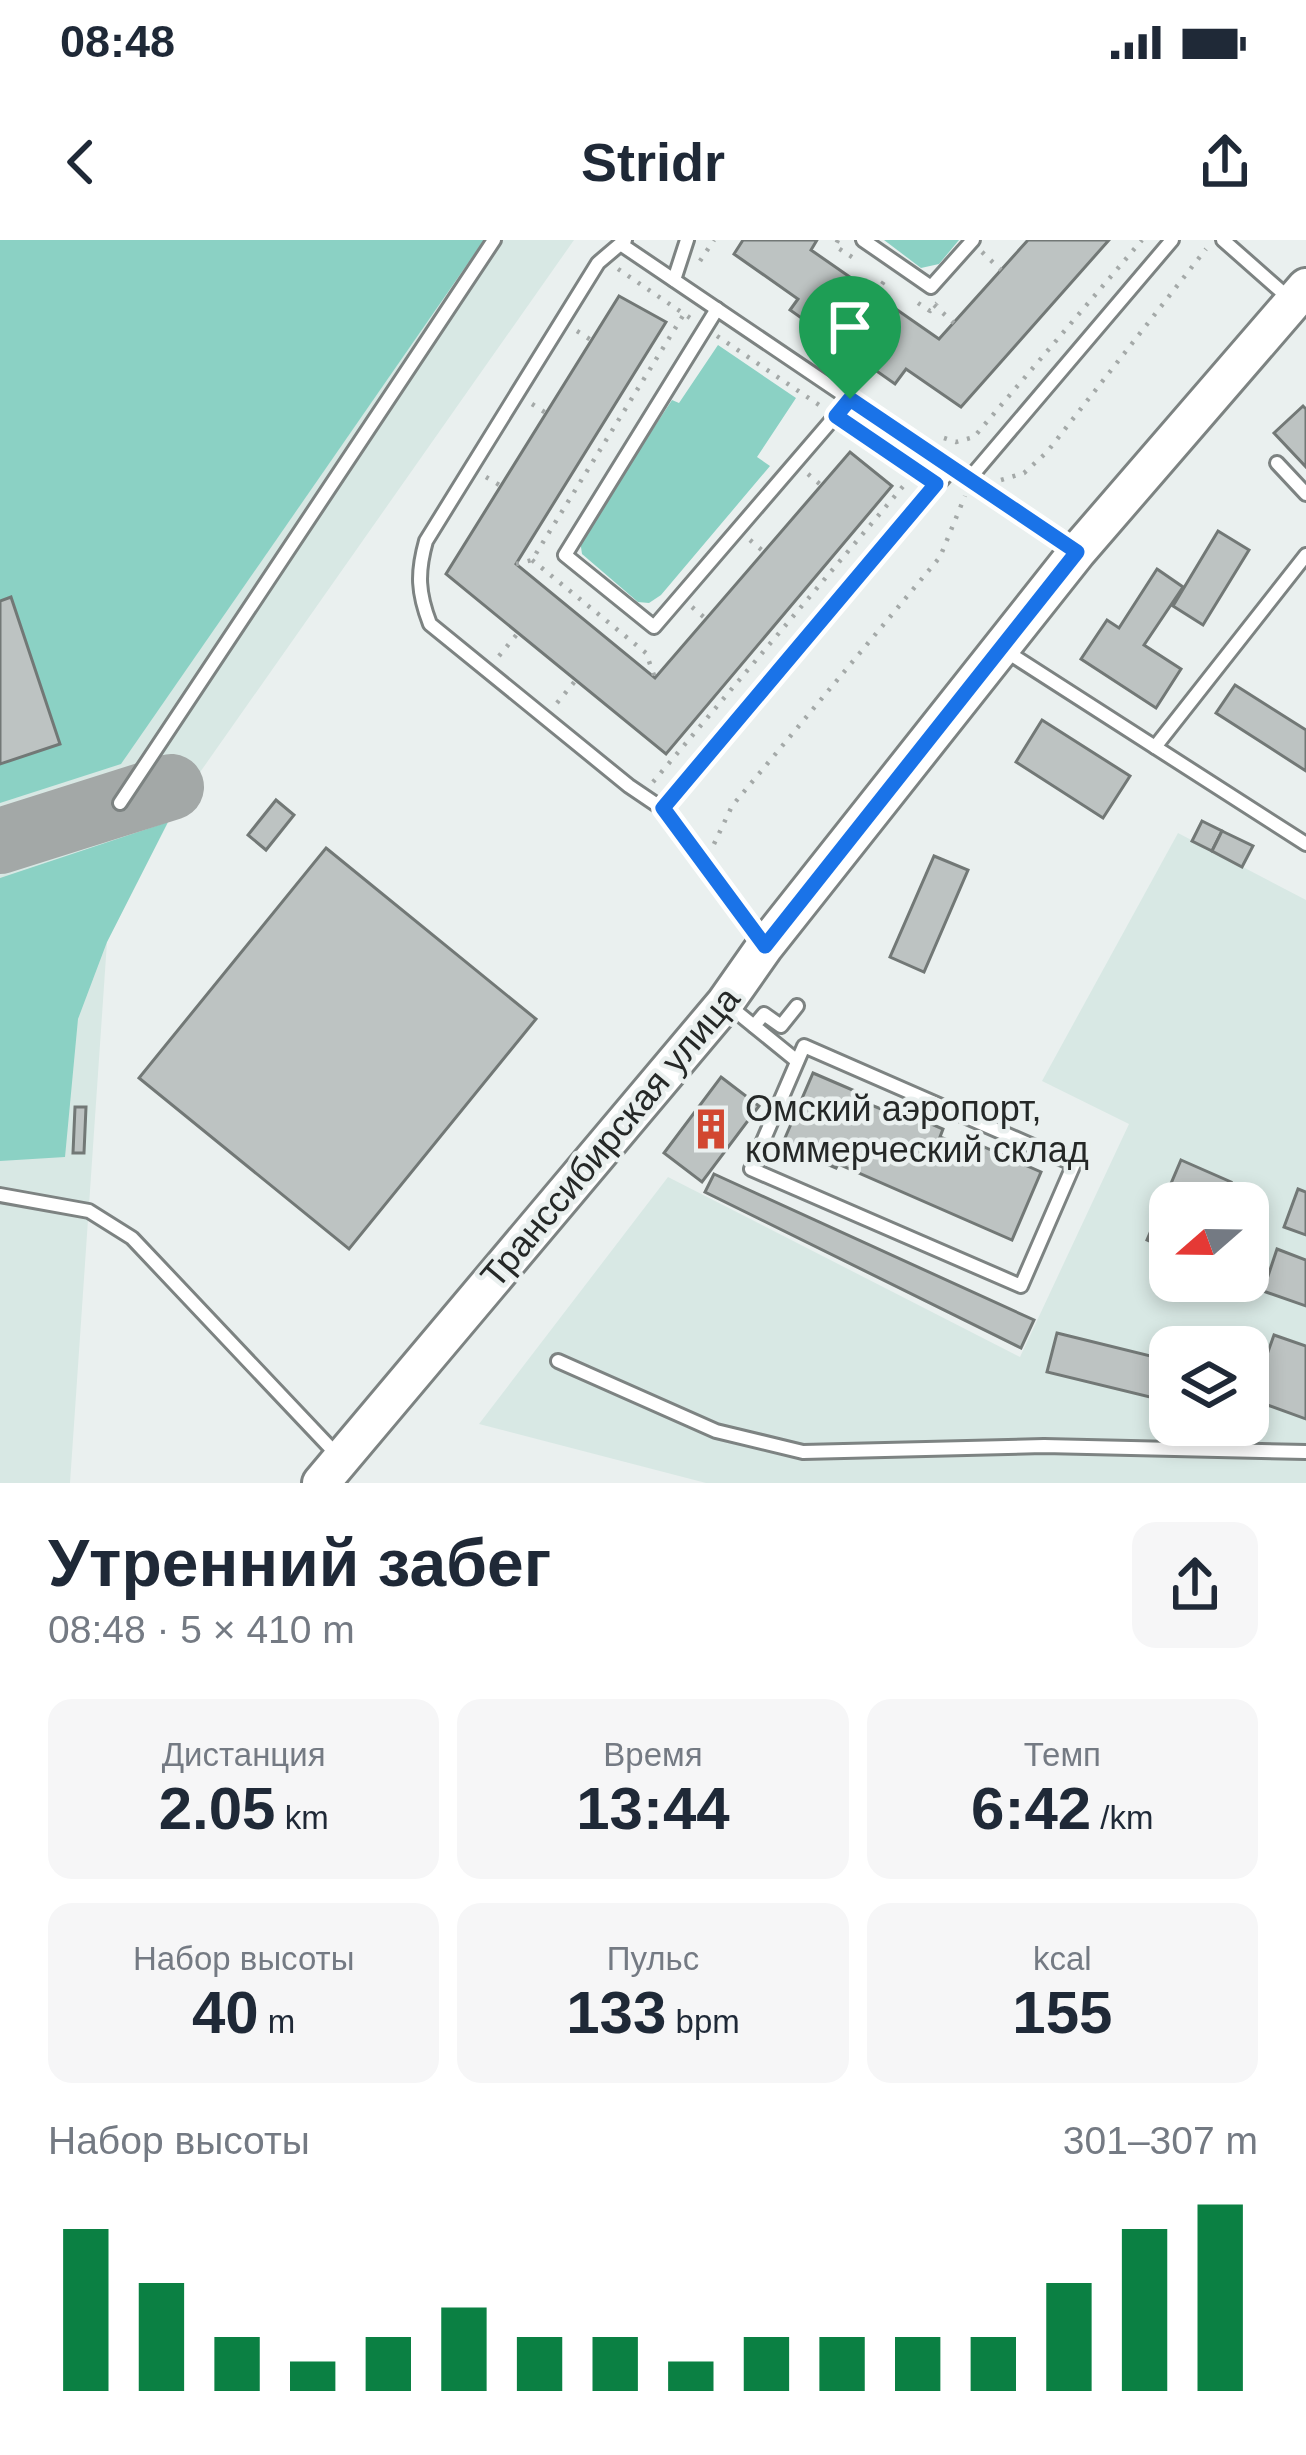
<!DOCTYPE html>
<html lang="ru">
<head>
<meta charset="utf-8">
<style>
	body { margin:0; font-family:Arial,sans-serif; background:#f6f6f7; color:#1f2937; height:100vh; display:flex; flex-direction:column; font-size:45px; white-space:nowrap }
	* { box-sizing:border-box; margin:0 }
	p { font-size:39px; color:#747a83 }
	.icon { flex:none; width:66px; height:66px; fill:none; stroke:currentColor; stroke-width:2; stroke-linecap:round; stroke-linejoin:round }
	.map { position:relative; height:1243px; overflow:hidden }
	.panel { display:flex; flex-direction:column; background:#fff; flex:1 }
	.panel>* { flex:none }
	.needle { width:78px; rotate:250deg }
	.tools { position:absolute; left:1149px; top:942px; display:grid; gap:24px }
	.tools a { display:grid; place-items:center; width:120px; height:120px; border-radius:24px; background:#fff; box-shadow:0 6px 18px #0003; font-size:60px }
	.pin { position:absolute; display:grid; place-items:center; width:102px; height:102px; color:#fff; margin:-123px -51px; border-radius:50% 50% 50% 0; rotate:-45deg; box-shadow:0 0 12px #0007 }
	.pin .icon { rotate:45deg }
	.round { display:grid; place-items:center; flex:none; width:126px; height:126px; border-radius:24px; background:#f6f6f7 }
	.head { display:flex; align-items:center; justify-content:space-between; height:204px; padding:0 48px }
	h1 { font-size:66px; font-weight:700; line-height:90px }
	.figures { display:grid; grid-template-columns:repeat(3,1fr); gap:18px; height:204px; padding:12px 48px }
	.figures div { display:grid; align-content:center; border-radius:24px; background:#f6f6f7; text-align:center }
	.figures b { font-size:60px; font-weight:700 }
	.figures small { font-size:33px; font-weight:400 }
	.figures p { font-size:33px }
	.chart { height:336px; padding:24px 48px }
	.chart p { display:flex; justify-content:space-between }
	.chart svg { width:100%; height:216px; margin-top:12px; stroke:#0b8043; stroke-width:6 }
	.status { display:flex; justify-content:space-between; align-items:center; height:84px; padding:0 60px; background:#fff; direction:ltr }
	.status svg { height:33px; fill:currentColor }
	header { display:flex; justify-content:space-between; align-items:center; height:156px; padding:0 48px; background:#fff; font-size:54px; font-weight:700 }
	.map>svg:first-child { display:block }
	.built { fill:#d8e8e4; fill-rule:evenodd }
	.green { fill:#8bd1c4 }
	.lines { fill:none; stroke-linecap:round; stroke-linejoin:round }
	.taxiway { stroke:#a3a8a7; stroke-width:66 }
	.building { fill:#bdc3c2; stroke:#727876; stroke-width:3 }
	.lane-casing { stroke:#7d8382; stroke-width:18 }
	.secondary-casing { stroke:#7d8382; stroke-width:42 }
	.path { stroke:#a4a9a8; stroke-width:4.5; stroke-dasharray:3 9; stroke-linecap:butt }
	.lane { stroke:#fff; stroke-width:12 }
	.secondary { stroke:#fff; stroke-width:36 }
	.route-casing { stroke:#fff; stroke-width:24 }
	.route { stroke:#1a73e8; stroke-width:15 }
	.labels { text-anchor:middle; dominant-baseline:central; stroke-width:9; stroke-linejoin:round; paint-order:stroke }
	.poi-label { font-size:36px; fill:#252827; stroke:#eaf0ef; text-anchor:start }
	.street-label { font-size:36px; fill:#252827; stroke:#eaf0ef }
</style>
</head>
<body>
<div class="status"><b>08:48</b><svg viewBox="0 0 49 12"><path d="M0 12V9h3v3zM5 12V6h3v6zM10 12V3h3v9zM15 12V0h3v12zM26 1h20v11H26zM47 4h2v5h-2z"/></svg></div>
<header><svg class="icon" aria-label="back" viewBox="0 0 24 24"><path d="M15 5l-7 7 7 7"/></svg>Stridr<svg class="icon" aria-label="share" viewBox="0 0 24 24"><path d="M12 15V3M7 8l5-5 5 5M5 13v7h14v-7"/></svg></header>
<div class="map">
<svg width="1306" height="1243" viewBox="0 0 1306 1243">
	<rect width="100%" height="100%" fill="#eaf0ef"/>
	<!-- built -->
	<g class="built">
		<path d="M0,0H574L177,565L107,702L70,1243H0Z"/>
		<path d="M1178,593L1306,660V1243H706L479,1184L668,937L1020,1117L1129,884L1042,841ZM1170,963H1248V1041H1170ZM1170,1107H1248V1185H1170Z"/>
	</g>
	<!-- green -->
	<g class="green">
		<path d="M0,0H484L121,524L0,563Z"/>
		<path d="M884,0H959L939,24L921,28Z"/>
		<path d="M718,105L796,158L757,217L770,226L661,355L649,363L638,362L582,314L580,300L672,160L679,163Z"/>
		<path d="M168,582L107,702L78,779L65,917L0,921V638Z"/>
	</g>
	<g class="lines">
		<!-- taxiway -->
		<path class="taxiway" d="M0,601L171,547"/>
	</g>
	<!-- building -->
	<g class="building">
		<path d="M743,0H817L811,10L939,99L1028,0H1109L961,167L906,129L895,144L790,70L798,59L734,14Z"/>
		<path d="M619,56L666,82L516,324L655,438L850,212L892,246L666,514L446,334Z"/>
		<path d="M1303,166L1306,169V227L1274,193Z"/>
		<path d="M1218,291L1249,310L1203,385L1173,366Z"/>
		<path d="M1157,329L1183,347L1144,405L1181,429L1156,468L1081,419L1107,380L1119,388Z"/>
		<path d="M11,357L60,504L0,524V361Z"/>
		<path d="M1235,445L1306,490V531L1216,473Z"/>
		<path d="M1042,480L1130,536L1103,578L1016,522Z"/>
		<path d="M276,560L294,575L266,610L248,595Z"/>
		<path d="M1202,581L1222,591L1212,611L1192,601Z"/>
		<path d="M1222,591L1253,606L1242,627L1212,611Z"/>
		<path d="M326,608L536,779L349,1009L139,838Z"/>
		<path d="M934,616L968,630L924,732L890,717Z"/>
		<path d="M813,833L869,857L866,863L881,869L883,863L943,889L940,897L981,914L984,907L1041,932L1012,1000L838,924L836,928L782,905Z"/>
		<path d="M721,837L759,866L702,942L664,913Z"/>
		<path d="M75,867H86L84,913H73Z"/>
		<path d="M1181,920L1231,942L1222,963H1170V1010L1147,1000Z"/>
		<path d="M714,934L1034,1080L1021,1108L705,952Z"/>
		<path d="M1298,949L1306,952V995L1284,987Z"/>
		<path d="M1277,1009L1306,1020V1066L1263,1051Z"/>
		<path d="M1057,1093L1163,1119L1154,1158L1047,1132Z"/>
		<path d="M1274,1095L1306,1106V1179L1251,1159Z"/>
	</g>
	<g class="lines">
		<!-- lane casing -->
		<g class="lane-casing">
			<g id="lane">
				<path d="M625,0L598,23L426,301C417,333 418,353 430,384L629,546L663,569L760,700"/>
				<path d="M863,0L931,47L973,0"/>
				<path d="M1223,0L1290,59"/>
				<path d="M622,5L1073,310"/>
				<path d="M674,40L687,0"/>
				<path d="M717,69L565,315L654,387L850,159"/>
				<path d="M1277,223L1306,254"/>
				<path d="M969,239L1172,0"/>
				<path d="M1004,410L1306,604"/>
				<path d="M1155,507L1306,315"/>
				<path d="M120,563L494,0"/>
				<path d="M663,569L952,228"/>
				<path d="M728,765L797,821"/>
				<path d="M754,786L764,774L781,786L797,766"/>
				<path d="M804,806L1074,924L1021,1046L751,929Z"/>
				<path d="M0,955L89,971L132,998L340,1218"/>
				<path d="M558,1121L716,1191L803,1212L1044,1206L1306,1212"/>
			</g>
		</g>
		<!-- secondary casing -->
		<g class="secondary-casing">
			<path id="secondary" d="M321,1243L725,763L765,706L1077,312L1306,47"/>
		</g>
		<!-- path -->
		<g class="path">
			<path d="M838,0L835,6L855,19"/>
			<path d="M982,12L1001,30"/>
			<path d="M700,21L714,0"/>
			<path d="M618,29L693,80"/>
			<path d="M875,54L885,40"/>
			<path d="M918,63L930,71L937,63"/>
			<path d="M934,65L954,83"/>
			<path d="M577,91L591,100"/>
			<path d="M717,96L822,167"/>
			<path d="M532,164L546,173"/>
			<path d="M851,187L921,234"/>
			<path d="M944,198L956,202L974,197L1142,0"/>
			<path d="M808,234L821,245"/>
			<path d="M486,237L501,246"/>
			<path d="M1001,240L1024,233L1047,212L1206,9"/>
			<path d="M750,300L764,312"/>
			<path d="M532,320L646,413L655,438"/>
			<path d="M516,324L532,320L684,74"/>
			<path d="M692,367L706,379"/>
			<path d="M499,416L518,393"/>
			<path d="M557,463L576,440"/>
			<path d="M653,542L916,231"/>
			<path d="M714,604L732,566L940,317L965,256"/>
		</g>
		<!-- lane -->
		<use href="#lane" class="lane"/>
		<!-- secondary -->
		<use href="#secondary" class="secondary"/>
	</g>
	<g class="lines">
		<!-- route casing -->
		<g class="route-casing">
			<path id="route" d="M850,159L1077,312L765,706L663,568L936,244L836,176Z"/>
		</g>
		<!-- route -->
		<use href="#route" class="route"/>
	</g>
	<!-- icons -->
	<defs>
		<g id="building-bare" transform="scale(3.24)"><path d="M-4-6H4V6H1V3H-1V6H-4ZM-2.5-4.3h1.7v1.8h-1.7ZM.8-4.3h1.7v1.8H.8ZM-2.5-1h1.7V.8h-1.7ZM.8-1h1.7V.8H.8Z" fill="#d24730" stroke="#eaf0ef" stroke-width="2.5" paint-order="stroke"/></g>
	</defs>
	<g fill-rule="evenodd">
		<use href="#building-bare" x="711" y="889"/>
	</g>
	<g class="labels">
		<!-- poi labels -->
		<g class="poi-label">
			<text x="745" y="868">Омский аэропорт,<tspan x="745" dy="41">коммерческий склад</tspan></text>
		</g>
		<!-- street labels -->
		<g class="street-label">
			<text transform="translate(610 897) rotate(-50)">Транссибирская улица</text>
		</g>
	</g>
</svg>
<div class="tools">
<a><svg class="needle" viewBox="-14 -14 28 28"><path d="M0-13l5 13h-10z" fill="#e53935"/><path d="M0 13l5-13h-10z" fill="#747a83"/></svg></a>
<a><svg class="icon" aria-label="layers" viewBox="0 0 24 24"><path d="M12 4l9 5-9 5-9-5zM3 14l9 5 9-5"/></svg></a>
</div>
<div class="pin" style="left:850px;top:159px;background:#1e9e55"><svg class="icon" aria-label="arrive" viewBox="0 0 24 24"><path d="M6 21V4h12l-3 4 3 4H6"/></svg></div>
</div>
<section class="panel">
<div class="head"><div><h1>Утренний забег</h1><p>08:48 · 5 × 410 m</p></div><a class="round"><svg class="icon" aria-label="share" viewBox="0 0 24 24"><path d="M12 15V3M7 8l5-5 5 5M5 13v7h14v-7"/></svg></a></div>
<div class="figures">
<div><p>Дистанция</p><b>2.05<small> km</small></b></div>
<div><p>Время</p><b>13:44</b></div>
<div><p>Темп</p><b>6:42<small> /km</small></b></div>
</div>
<div class="figures">
<div><p>Набор высоты</p><b>40<small> m</small></b></div>
<div><p>Пульс</p><b>133<small> bpm</small></b></div>
<div><p>kcal</p><b>155</b></div>
</div>
<div class="chart"><p><span>Набор высоты</span>301–307 m</p>
<svg viewBox="0 0 160 44" preserveAspectRatio="none"><path d="M5 44V11M15 44V22M25 44V33M35 44V38M45 44V33M55 44V27M65 44V33M75 44V33M85 44V38M95 44V33M105 44V33M115 44V33M125 44V33M135 44V22M145 44V11M155 44V6"/></svg>
</div>
</section>
</body>
</html>
